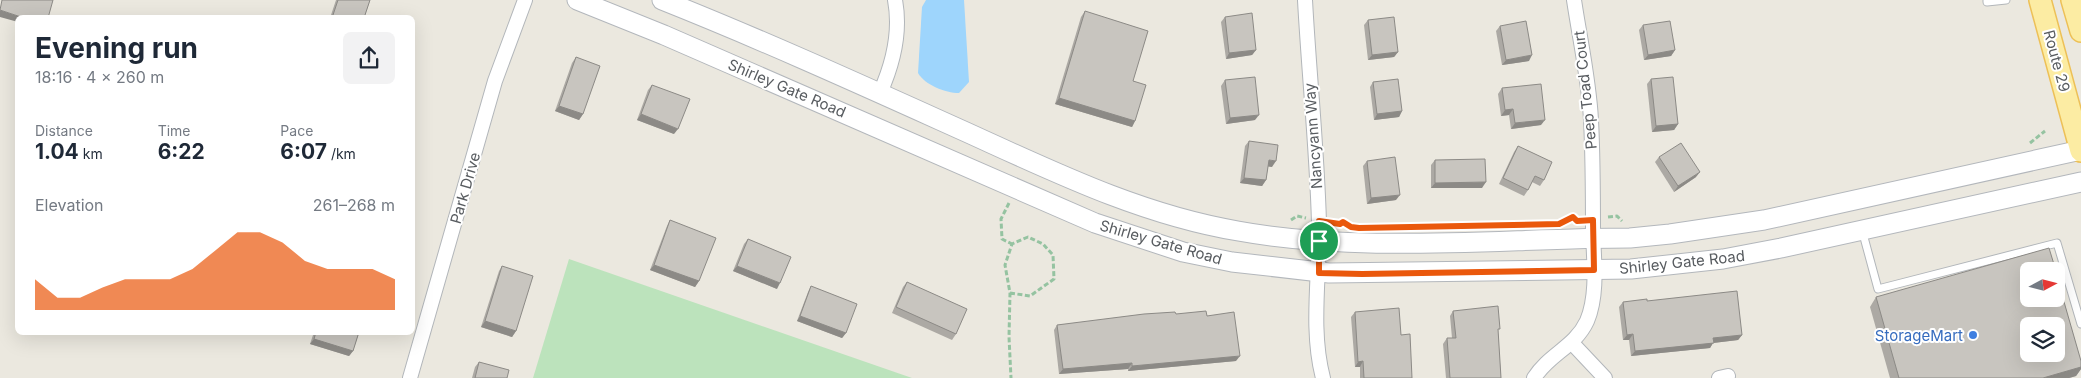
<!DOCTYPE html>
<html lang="en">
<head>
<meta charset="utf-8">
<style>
	body { margin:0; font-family:Inter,sans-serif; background:#f2f2f3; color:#1f2937; height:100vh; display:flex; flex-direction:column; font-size:19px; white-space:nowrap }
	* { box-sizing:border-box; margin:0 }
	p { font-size:16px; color:#747a83 }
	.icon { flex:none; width:28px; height:28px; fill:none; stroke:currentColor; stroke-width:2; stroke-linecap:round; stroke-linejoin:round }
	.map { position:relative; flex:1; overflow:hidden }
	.panel { position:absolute; left:15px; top:15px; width:400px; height:320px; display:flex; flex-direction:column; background:#fff; border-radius:8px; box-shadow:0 5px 20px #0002 }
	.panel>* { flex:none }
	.needle { width:32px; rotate:83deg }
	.tools { position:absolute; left:2020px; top:262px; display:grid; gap:10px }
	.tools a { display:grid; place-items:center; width:45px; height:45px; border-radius:8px; background:#fff; box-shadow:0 5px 20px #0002; font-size:25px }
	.pin { position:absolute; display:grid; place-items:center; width:42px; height:42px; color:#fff; margin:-21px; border:2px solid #fff; border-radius:50%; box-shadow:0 1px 5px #0007 }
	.round { display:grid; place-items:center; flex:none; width:52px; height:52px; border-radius:8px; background:#f2f2f3 }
	.summary { display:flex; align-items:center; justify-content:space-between; height:85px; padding:0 20px }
	h1 { font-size:28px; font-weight:700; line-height:38px }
	.metrics { display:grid; grid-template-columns:repeat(3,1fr); gap:8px; height:85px; padding:5px 20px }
	.metrics div { display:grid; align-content:center }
	.metrics b { font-size:21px; font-weight:700 }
	.metrics small { font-size:14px; font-weight:400 }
	.metrics p { font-size:14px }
	.chart { height:140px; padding:10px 20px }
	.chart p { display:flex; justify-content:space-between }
	.chart svg { width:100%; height:90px; margin-top:5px; fill:#ea580c; opacity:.7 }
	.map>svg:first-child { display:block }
	.green { fill:#bce3bc }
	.water { fill:#9ed5fc }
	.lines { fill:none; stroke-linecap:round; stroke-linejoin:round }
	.lane-casing { stroke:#b2b6ba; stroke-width:9 }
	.street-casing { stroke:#b2b6ba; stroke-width:16 }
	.secondary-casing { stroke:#b3b7bc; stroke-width:21 }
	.primary-casing { stroke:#edc057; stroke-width:24 }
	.path { stroke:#95c3a1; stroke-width:3; stroke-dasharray:5 2.5; stroke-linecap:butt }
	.lane { stroke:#fff; stroke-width:7 }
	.street { stroke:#fff; stroke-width:14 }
	.secondary { stroke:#fff; stroke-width:19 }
	.primary { stroke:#fceca3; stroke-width:21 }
	.wall { fill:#aca9a4 }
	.shaded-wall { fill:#8c8a86 }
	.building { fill:#c8c5bf; stroke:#8c8a86; fill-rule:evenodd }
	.route-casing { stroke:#fff; stroke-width:10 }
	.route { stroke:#ea580c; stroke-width:6 }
	.shop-dot { fill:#3f7fe0; stroke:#fff; stroke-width:2 }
	.labels { text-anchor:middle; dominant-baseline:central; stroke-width:4; stroke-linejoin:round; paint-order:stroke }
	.street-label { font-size:15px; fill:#585c60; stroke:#fff }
	.shop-label { font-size:15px; fill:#366cbe; stroke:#fff; text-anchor:end }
</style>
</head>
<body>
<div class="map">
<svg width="2081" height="378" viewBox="0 0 2081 378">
	<rect width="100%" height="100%" fill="#ebe8df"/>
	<!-- green -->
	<path class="green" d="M569,259L912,378H533Z"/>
	<!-- water -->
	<path class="water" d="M926,0H964L969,82L959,93C945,93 925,85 918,73L922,7Z"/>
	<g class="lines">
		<!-- lane casing -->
		<g class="lane-casing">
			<g id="lane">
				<path d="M1987,0V2L2006,0"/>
				<path d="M1862,230L1878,289L2057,243L2081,324"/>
			</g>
		</g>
		<!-- street casing -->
		<g class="street-casing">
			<g id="street">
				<path d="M1305,0C1309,74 1317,149 1319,223C1320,274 1310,329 1323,378"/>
				<path d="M880,93C893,64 901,32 895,0"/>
				<path d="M1572,343L1605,378"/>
				<path d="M410,378L495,81L525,0"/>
				<path d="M1534,378C1549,354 1575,347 1587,321C1598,295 1594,261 1593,234C1593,196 1593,158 1591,120C1589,80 1580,40 1574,0"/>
				<path d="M1719,378L1728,376"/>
			</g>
		</g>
		<!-- secondary casing -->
		<g class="secondary-casing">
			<g id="secondary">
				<path d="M577,0L664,35L1095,223L1183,252L1232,262L1329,273L1631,269L1723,259L1781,248L2081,182"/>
				<path d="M662,0C765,41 866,87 966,132C1054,172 1142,215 1238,231C1364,254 1503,238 1630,238L1670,234L1764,220L2081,150"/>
			</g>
		</g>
		<!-- primary casing -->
		<g class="primary-casing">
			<g id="primary">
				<path d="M2040,0L2081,151"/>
				<path d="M2072,0L2081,31"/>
			</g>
		</g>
		<!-- path -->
		<g class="path">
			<path d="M2030,143L2045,131"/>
			<path d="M1009,203L1001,219L1002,239L1012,244"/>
			<path d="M1608,217L1617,216L1622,221"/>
			<path d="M1291,220L1297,216L1306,218"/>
			<path d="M1567,221L1573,217L1577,221"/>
			<path d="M1010,293L1030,296L1054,279L1053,255L1043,244L1028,237L1012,244L1005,265L1010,293L1009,337L1011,378"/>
		</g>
		<!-- lane -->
		<use href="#lane" class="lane"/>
		<!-- street -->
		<use href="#street" class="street"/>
		<!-- secondary -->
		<use href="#secondary" class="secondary"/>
		<!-- primary -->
		<use href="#primary" class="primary"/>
	</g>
	<!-- wall -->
	<g class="wall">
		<path d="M336,0H370L364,18H330Z"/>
		<path d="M1085,11L1133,81L1135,121L1132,127L1055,104L1081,17Z"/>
		<path d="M1225,17L1256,50L1252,55L1226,59L1221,22Z"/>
		<path d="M1368,20L1398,52L1394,57L1368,60L1364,25Z"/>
		<path d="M1643,25L1675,50L1671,56L1644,60L1639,30Z"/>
		<path d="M1500,26L1529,61L1502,65L1496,31Z"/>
		<path d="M576,57L583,114L579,120L555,111L572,63Z"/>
		<path d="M1651,79L1678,124L1674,130L1652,132L1647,84Z"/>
		<path d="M1225,80L1255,120L1226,124L1221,86Z"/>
		<path d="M1373,82L1402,111L1399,117L1374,120L1370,87Z"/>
		<path d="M652,85L674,134L637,120L648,90Z"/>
		<path d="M1502,88L1541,125L1511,129L1509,115L1501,116L1498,94Z"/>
		<path d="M1249,141L1272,167L1268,166L1266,180L1262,186L1240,183L1245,146Z"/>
		<path d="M1518,146L1544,180L1540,186L1532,182L1528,190L1524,196L1499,184L1514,152Z"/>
		<path d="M1659,157L1696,177L1674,192L1655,162Z"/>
		<path d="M1435,160L1482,188H1431V165Z"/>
		<path d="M1367,161L1396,200L1367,204L1363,166Z"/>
		<path d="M670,220L699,281L695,287L650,270L667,226Z"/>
		<path d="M748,239L777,289L733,271L744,244Z"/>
		<path d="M502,266L516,331L512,337L481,327L499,271Z"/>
		<path d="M907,282L956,334L952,340L892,313L903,287Z"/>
		<path d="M811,286L846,333L842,338L797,321L808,292Z"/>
		<path d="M1876,297L2081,361V369L2076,376L2069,378H1890L1870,307Z"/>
		<path d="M1647,301L1742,335L1738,340L1713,343L1710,348L1631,356L1629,340H1623L1619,307L1623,302Z"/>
		<path d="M1453,311L1498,332L1501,378H1446L1443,344L1447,338H1452L1450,316Z"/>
		<path d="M1355,312L1401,335L1412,378H1360V367H1355L1351,317Z"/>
		<path d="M1176,314L1207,316L1236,361L1128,371V369L1059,374L1054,330L1057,325Z"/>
		<path d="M314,332H359L353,351L349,356L310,344Z"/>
		<path d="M479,362L507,378H472L475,367Z"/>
	</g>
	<!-- shaded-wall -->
	<g class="shaded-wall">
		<path d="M0,10L24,18H18V22L0,17Z"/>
		<path d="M1256,50L1252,55L1226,59L1229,53Z"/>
		<path d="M1675,50L1671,56L1644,60L1648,55Z"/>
		<path d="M1398,52L1394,57L1368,60L1372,55Z"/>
		<path d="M1532,55L1529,61L1502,65L1506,60Z"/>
		<path d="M1059,98L1135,121L1132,127L1055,104Z"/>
		<path d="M559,106L583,114L579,120L555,111Z"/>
		<path d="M1513,109L1509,115L1501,116L1505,110Z"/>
		<path d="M1402,111L1399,117L1374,120L1377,114Z"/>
		<path d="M641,114L678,129L674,134L637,120Z"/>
		<path d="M1259,115L1255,120L1226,124L1230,118Z"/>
		<path d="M1545,120L1541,125L1511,129L1515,123Z"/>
		<path d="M1678,124L1674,130L1652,132L1656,126Z"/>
		<path d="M1269,160L1276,161L1272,167L1265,166Z"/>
		<path d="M1700,172L1696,177L1674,192L1678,186Z"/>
		<path d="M1244,178L1266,180L1262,186L1240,183Z"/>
		<path d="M1486,182L1482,188H1431L1435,183Z"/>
		<path d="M1400,195L1396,200L1367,204L1371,198Z"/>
		<path d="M654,265L699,281L695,287L650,270Z"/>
		<path d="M737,266L780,283L777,289L733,271Z"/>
		<path d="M800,316L846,333L842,338L797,321Z"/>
		<path d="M485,321L516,331L512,337L481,327Z"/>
		<path d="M1633,334L1629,340H1623L1627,335Z"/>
		<path d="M1742,335L1738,340L1713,343L1710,348L1631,356L1635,351L1713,338Z"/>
		<path d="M314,339L353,351L349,356L310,344Z"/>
		<path d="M1240,356L1236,361L1128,371L1132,366Z"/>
		<path d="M1363,361L1360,367H1355L1358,362Z"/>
		<path d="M1132,363L1128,369L1059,374L1063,369Z"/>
		<path d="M2081,367V369L2076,376L2069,378H2043Z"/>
	</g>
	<!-- building -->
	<g class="building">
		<path d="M2,0H53L48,18H24L0,10Z"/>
		<path d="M338,0H370L364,18H332Z"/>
		<path d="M1085,11L1148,31L1133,81L1146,85L1135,121L1059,98Z"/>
		<path d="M1252,13L1256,50L1229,53L1225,17Z"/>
		<path d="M1394,17L1398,52L1372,55L1368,20Z"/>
		<path d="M1526,21L1532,55L1506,60L1500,26Z"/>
		<path d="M1670,21L1675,50L1648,55L1643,25Z"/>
		<path d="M576,57L600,66L583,114L559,106Z"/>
		<path d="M1255,77L1259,115L1230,118L1225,80Z"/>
		<path d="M1673,77L1678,124L1656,126L1651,79Z"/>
		<path d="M1398,79L1402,111L1377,114L1373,82Z"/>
		<path d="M1541,84L1545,120L1515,123L1513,109L1505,110L1502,88Z"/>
		<path d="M652,85L690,99L678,129L641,114Z"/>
		<path d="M1249,141L1278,145L1276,161L1269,160L1266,180L1244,178Z"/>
		<path d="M1681,143L1700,172L1678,186L1659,157Z"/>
		<path d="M1518,146L1552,162L1544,180L1535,176L1528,190L1503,178Z"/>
		<path d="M1395,157L1400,195L1371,198L1367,161Z"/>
		<path d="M1485,159L1486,182L1435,183V160Z"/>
		<path d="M670,220L716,238L699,281L654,265Z"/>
		<path d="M748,239L791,257L780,283L737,266Z"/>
		<path d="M2049,248L2056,271H2029V299H2056V274L2081,361V367L2043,378H1899L1876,297ZM2029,326H2056V354H2029Z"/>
		<path d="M502,266L533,276L516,331L485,321Z"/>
		<path d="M907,282L967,309L956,334L896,307Z"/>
		<path d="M811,286L857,304L846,333L800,316Z"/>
		<path d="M1737,291L1742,335L1713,338L1714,343L1635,351L1633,334L1627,335L1623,302L1647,299V301Z"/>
		<path d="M1498,306L1500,329H1498L1501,378H1450L1447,338H1456L1453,311Z"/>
		<path d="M1399,308L1401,335L1410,334L1412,378H1364L1363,361L1358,362L1355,312Z"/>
		<path d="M1206,311L1207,316L1234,312L1240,356L1132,366V363L1063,369L1057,325L1144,314L1175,312L1176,314Z"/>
		<path d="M316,332H359L353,351L314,339Z"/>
		<path d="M479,362L509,370L507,378H475Z"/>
	</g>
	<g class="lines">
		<!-- route casing -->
		<g class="route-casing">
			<path id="route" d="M1573,217L1577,221L1593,220L1594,270L1362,274L1319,273V221L1340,224L1343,222L1351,227L1359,228L1559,224Z"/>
		</g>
		<!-- route -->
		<use href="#route" class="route"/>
	</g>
	<!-- markers -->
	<circle class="shop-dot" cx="1973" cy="335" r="5"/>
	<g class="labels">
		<!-- street labels -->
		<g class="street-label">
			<text transform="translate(2057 61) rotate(75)">Route 29</text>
			<text transform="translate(787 88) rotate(23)">Shirley Gate Road</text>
			<text transform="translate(1585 90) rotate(-96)">Peep Toad Court</text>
			<text transform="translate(1313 136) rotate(-94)">Nancyann Way</text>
			<text transform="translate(465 188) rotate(-74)">Park Drive</text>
			<text transform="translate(1161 242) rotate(16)">Shirley Gate Road</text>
			<text transform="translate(1682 262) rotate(-6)">Shirley Gate Road</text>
		</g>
		<!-- shop labels -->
		<g class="shop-label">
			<text x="1963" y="335">StorageMart</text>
		</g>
	</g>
</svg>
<div class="tools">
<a><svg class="needle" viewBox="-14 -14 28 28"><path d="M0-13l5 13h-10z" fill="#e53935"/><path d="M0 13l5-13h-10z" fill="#747a83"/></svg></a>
<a><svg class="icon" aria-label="layers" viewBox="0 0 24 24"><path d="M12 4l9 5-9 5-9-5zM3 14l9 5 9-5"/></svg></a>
</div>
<div class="pin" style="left:1319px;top:241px;background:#1e9e55"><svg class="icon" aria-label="arrive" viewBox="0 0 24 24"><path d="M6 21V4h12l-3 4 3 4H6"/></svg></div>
<section class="panel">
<div class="summary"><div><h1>Evening run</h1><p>18:16 · 4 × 260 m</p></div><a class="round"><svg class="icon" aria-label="share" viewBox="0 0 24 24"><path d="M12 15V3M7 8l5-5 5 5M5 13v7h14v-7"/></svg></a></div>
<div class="metrics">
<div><p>Distance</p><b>1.04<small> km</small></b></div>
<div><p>Time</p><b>6:22</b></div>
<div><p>Pace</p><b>6:07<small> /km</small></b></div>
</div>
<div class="chart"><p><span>Elevation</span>261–268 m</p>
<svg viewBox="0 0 160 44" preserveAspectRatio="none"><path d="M0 44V29L10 38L20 38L30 33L40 29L50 29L60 29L70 24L80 15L90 6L100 6L110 11L120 20L130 24L140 24L150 24L160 29V44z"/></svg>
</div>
</section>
</div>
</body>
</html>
